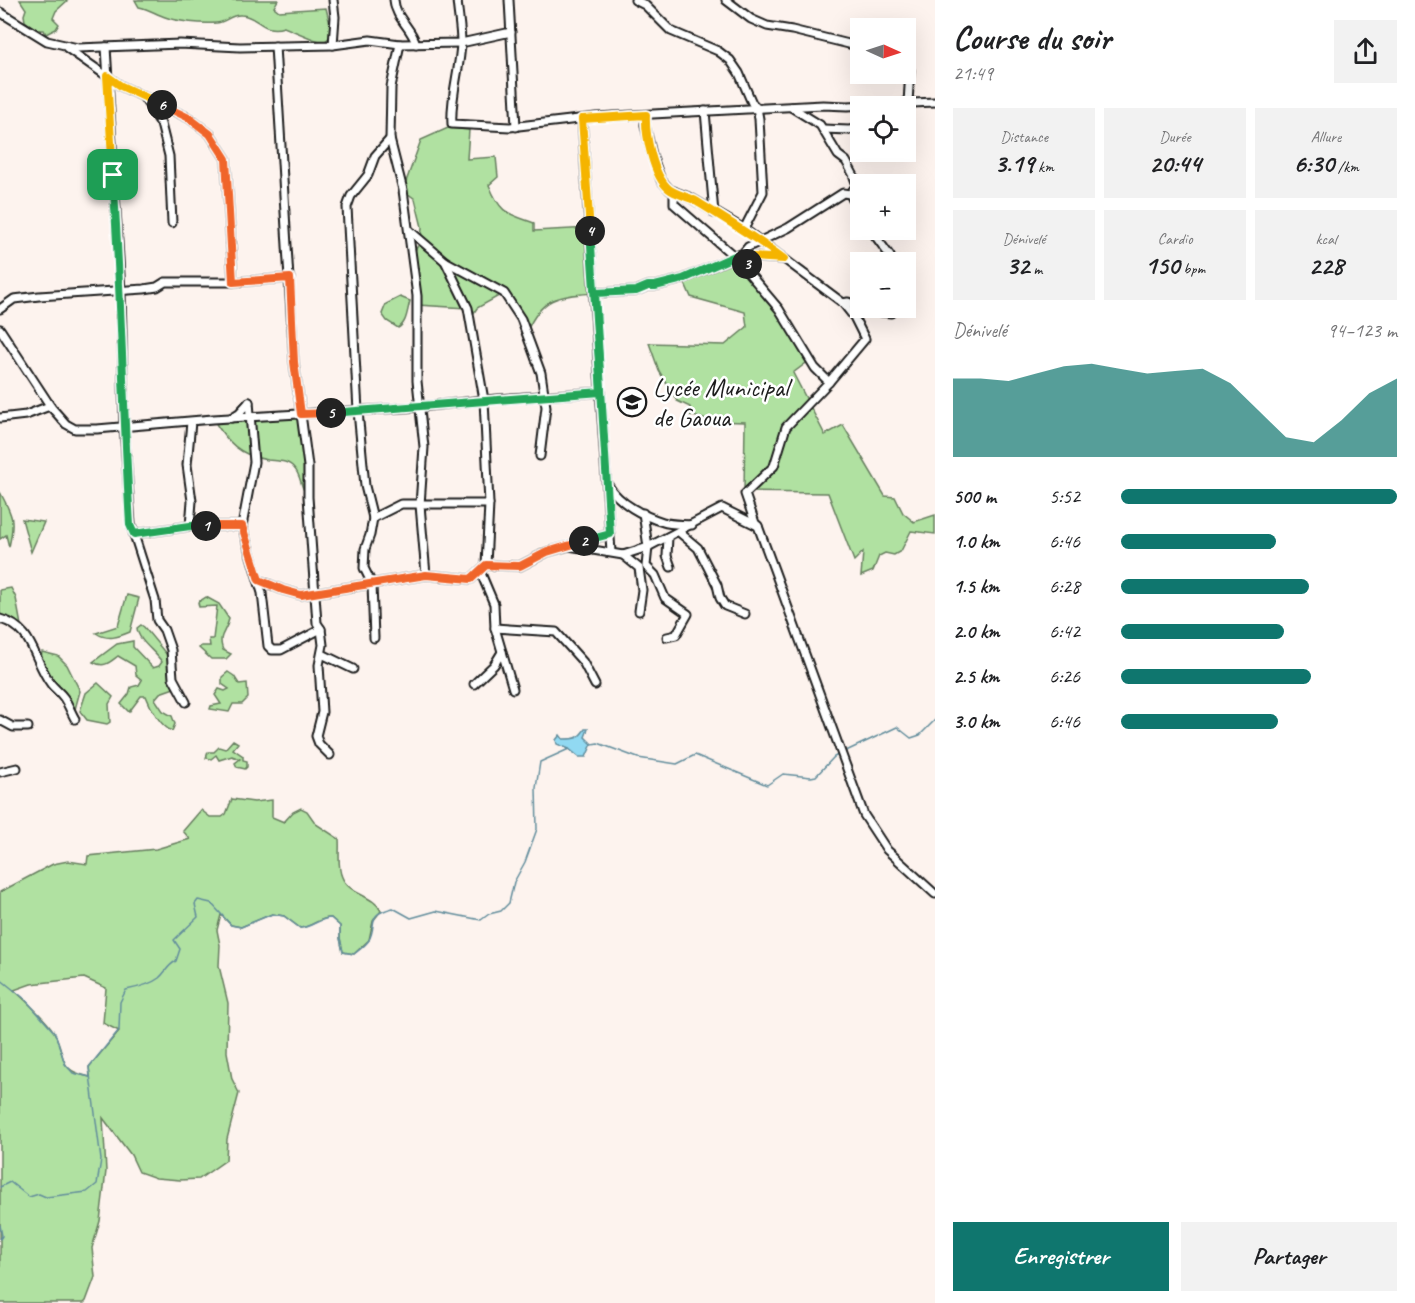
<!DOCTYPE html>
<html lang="fr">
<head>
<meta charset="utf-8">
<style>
	body { margin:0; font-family:Caveat,sans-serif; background:#f2f2f2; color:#202124; height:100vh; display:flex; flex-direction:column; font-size:22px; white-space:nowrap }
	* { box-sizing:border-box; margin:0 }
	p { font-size:20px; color:#757577 }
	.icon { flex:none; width:33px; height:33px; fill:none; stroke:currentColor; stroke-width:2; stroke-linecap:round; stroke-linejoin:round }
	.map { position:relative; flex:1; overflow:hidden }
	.drawer { display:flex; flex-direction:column; background:#fff; width:480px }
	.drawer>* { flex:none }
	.needle { width:39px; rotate:93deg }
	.buttons { position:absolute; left:850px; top:18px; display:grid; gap:12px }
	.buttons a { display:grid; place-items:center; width:66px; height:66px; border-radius:0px; background:#fff; box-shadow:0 6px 24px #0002; font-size:30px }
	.pin { position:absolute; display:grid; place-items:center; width:51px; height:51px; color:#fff; margin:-26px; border-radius:12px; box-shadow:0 3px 9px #0006 }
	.km { position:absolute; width:30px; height:30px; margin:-15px; border-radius:50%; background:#222; color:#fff; font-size:16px; line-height:30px; text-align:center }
	.round { display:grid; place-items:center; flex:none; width:63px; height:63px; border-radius:0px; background:#f2f2f2 }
	.overview { display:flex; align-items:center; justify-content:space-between; height:102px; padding:0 18px }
	h1 { font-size:33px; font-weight:600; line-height:45px }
	.metrics { display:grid; grid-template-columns:repeat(3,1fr); gap:9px; height:102px; padding:6px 18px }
	.metrics div { display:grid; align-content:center; border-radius:0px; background:#f2f2f2; text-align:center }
	.metrics b { font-size:26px; font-weight:600 }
	.metrics small { font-size:16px; font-weight:400 }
	.metrics p { font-size:16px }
	.chart { height:168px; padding:12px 18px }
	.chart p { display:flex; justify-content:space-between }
	.chart svg { width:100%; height:108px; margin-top:6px; fill:#0f766e; opacity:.7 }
	.button { display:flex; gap:12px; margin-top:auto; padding:12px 18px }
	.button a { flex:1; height:69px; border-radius:0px; background:#0f766e; color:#fff; font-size:24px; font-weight:600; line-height:69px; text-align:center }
	.button a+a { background:#f2f2f2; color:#202124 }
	ul { padding:0 18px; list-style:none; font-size:20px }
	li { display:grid; grid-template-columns:96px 72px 1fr; align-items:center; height:45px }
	li i { height:15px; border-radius:8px; background:#0f766e }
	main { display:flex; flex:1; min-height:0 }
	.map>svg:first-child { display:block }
	.green { fill:#b0e1a1; stroke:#667e5e; stroke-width:1.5; fill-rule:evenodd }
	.water { fill:#91d9f2; stroke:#628d9c; stroke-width:1.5 }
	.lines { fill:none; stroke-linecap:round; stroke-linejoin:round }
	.stream { stroke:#628d9c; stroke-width:1.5 }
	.minor-casing { stroke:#1c1c1c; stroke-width:11 }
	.minor { stroke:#fff; stroke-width:7 }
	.split-1-casing { stroke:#fff; stroke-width:12 }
	.split-2-casing { stroke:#fff; stroke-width:12 }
	.split-3-casing { stroke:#fff; stroke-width:12 }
	.split-4-casing { stroke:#fff; stroke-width:12 }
	.split-5-casing { stroke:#fff; stroke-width:12 }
	.split-6-casing { stroke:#fff; stroke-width:12 }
	.split-7-casing { stroke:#fff; stroke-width:12 }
	.split-1 { stroke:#22a559; stroke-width:8 }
	.split-2 { stroke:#f0652b; stroke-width:8 }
	.split-3 { stroke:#22a559; stroke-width:8 }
	.split-4 { stroke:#f5b400; stroke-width:8 }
	.split-5 { stroke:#22a559; stroke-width:8 }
	.split-6 { stroke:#f0652b; stroke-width:8 }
	.split-7 { stroke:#f5b400; stroke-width:8 }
	.labels { text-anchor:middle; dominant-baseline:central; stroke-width:5; stroke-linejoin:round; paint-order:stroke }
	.poi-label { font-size:26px; fill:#1c1c1c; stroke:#fff; text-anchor:start }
</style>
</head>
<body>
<main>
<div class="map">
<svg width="935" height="1303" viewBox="0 0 935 1303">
	<rect width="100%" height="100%" fill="#fdf3ee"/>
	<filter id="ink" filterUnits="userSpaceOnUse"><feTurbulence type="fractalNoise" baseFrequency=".0167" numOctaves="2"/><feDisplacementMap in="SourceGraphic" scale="12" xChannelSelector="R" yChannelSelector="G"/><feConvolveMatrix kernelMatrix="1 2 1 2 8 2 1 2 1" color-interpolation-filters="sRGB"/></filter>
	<g filter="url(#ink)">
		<!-- green -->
		<g class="green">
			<path d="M20,0H68L56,11L53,18L59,24L56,29L46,34L44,30H37L25,21L24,15L26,9Z"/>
			<path d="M135,0H278L274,7L279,11L326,8L330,24L331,36L324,42L313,39L284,27C262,34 259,16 241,15C231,14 225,23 216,23C201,24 179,22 165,17C156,14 149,9 139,7Z"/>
			<path d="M448,128L469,130L467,159L496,157L498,177L489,185C501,214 506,213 534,223V231L590,228L595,293C558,296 542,296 526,333L504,293L477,308L470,319L467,308L417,305L412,255L421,241L422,227L415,199L403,190L421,140Z"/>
			<path d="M735,257L779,309L810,360L793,373L825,435L843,425L885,496L895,497L903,513L914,522L935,515V534L911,531L901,551L894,555L885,553L879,556L873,571L861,576L863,552L854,561L828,493L744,492L745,422L710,421L690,415V407L677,401L659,371L649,343L725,345L747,327L745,312L691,297L683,279Z"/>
			<path d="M400,297L410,301C407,311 407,323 398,328L387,321L382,314L386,304Z"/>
			<path d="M301,414L308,497C300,489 302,476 294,468C288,460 277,461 268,460C240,456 227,442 213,419Z"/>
			<path d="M0,492C13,516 15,520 9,547L6,535L0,539Z"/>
			<path d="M22,519L44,522L31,552Z"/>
			<path d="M11,588L16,598L22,631L0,617V590Z"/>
			<path d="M127,595L139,598L130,632C118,637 108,641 96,633L118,626Z"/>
			<path d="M206,597L219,604L229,619C226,633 217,635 223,650L231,654L226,659H211L199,648L201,646H210L209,639H213L217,606L199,607L198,602Z"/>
			<path d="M141,625L144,627L172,661L177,687L160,693L155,699L163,711L172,716L175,724L172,731C161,727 150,707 146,696H141L129,712L121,704L129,694L131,687L139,685L142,680L136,675L135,666L118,656C109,663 104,668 93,662L117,644L133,641V647L153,668L159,666L162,662C155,651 138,641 137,628Z"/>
			<path d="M42,652L58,656L67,665L80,691L74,713L41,659Z"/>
			<path d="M228,672L234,676L239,684L247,683L248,698L242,704H233L229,712L210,709L211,706L221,704L215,695L219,689L225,691L229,689L222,684V677Z"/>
			<path d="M98,683L113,697L109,704L110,722L107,724L87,720L80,711L86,693Z"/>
			<path d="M233,740L238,743L233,749L243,756V760L247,761V767L245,769L237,767L235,763L240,759L232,756L219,760L216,755L211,759L206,758L208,752H214L219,747L225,749Z"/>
			<path d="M232,799L254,802L272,800V817L284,822L293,812L301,808L307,811L316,824L339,839C340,851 337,867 342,877C349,895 374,895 381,911L373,921L369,940L354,954L343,952L340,938V926L331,918C319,917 313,927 300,928L284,916L272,914L241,927L231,925L221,915L217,930L220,945L219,966L228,1003L227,1052L232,1079L239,1093L227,1139L226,1160L199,1179L180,1180L156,1178L139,1172L131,1155L103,1118L106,1171L100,1221L92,1248L95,1277L86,1301L84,1303H0V892L53,864L68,861L87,864L88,856L156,849L190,839L183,831L201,810L210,817H222L226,814ZM84,978L106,988L103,1023L119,1031L89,1067L90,1077C57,1070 67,1059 55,1034C51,1024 23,998 14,990L31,984Z"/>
		</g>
		<!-- water -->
		<path class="water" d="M585,729H588L585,737L592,744L586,757H579L569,749L557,744L556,740L560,735L563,739C576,739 578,739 585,729Z"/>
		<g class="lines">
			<!-- stream -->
			<g class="stream">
				<path d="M592,744L598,743L638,758L677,764L695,755L767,785L783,774L811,777L816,776L834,757L840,754"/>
				<path d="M844,752L897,727L911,738L920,735L935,720"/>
				<path d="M0,979L25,999L55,1033L65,1064L73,1073L90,1077"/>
				<path d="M0,1187L10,1182L29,1197L39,1194L46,1197L87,1192L97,1184L101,1160L89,1067L119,1030L120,1002L126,990C136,988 150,985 159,978C166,972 167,966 176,961L180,949L174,940L198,917L195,904L198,900L211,903L231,925L241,927L272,914L284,916L300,928C313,927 319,918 331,918L340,926V938L343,952L354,954C359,950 366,945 369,940C378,923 365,915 393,908L411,918L436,911L481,920L489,914L501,911L509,903L514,882L525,862L537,829L536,788L540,762L569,749"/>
				<path d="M0,1225L2,1236L0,1239"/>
			</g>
			<!-- minor casing -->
			<g class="minor-casing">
				<g id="minor">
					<path d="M333,0L335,17L333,45"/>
					<path d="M394,0C395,18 412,28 416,44"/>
					<path d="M457,0C458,14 461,29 461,43C460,70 450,97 452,124L510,127L596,117L823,105L847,106L935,102"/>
					<path d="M509,0L516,127"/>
					<path d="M635,0L645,5L671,31L718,51L730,60L739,73L752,103L757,108L759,119L763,192L744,229"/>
					<path d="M726,0L751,19L767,26L792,30L861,47"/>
					<path d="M0,12L47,41L78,48L180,44L240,47L333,45L370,40L400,44L461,43L511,32"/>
					<path d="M400,44L391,87L390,139L403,190L417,296V381L424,447L420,505L426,575"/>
					<path d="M275,46L294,362L308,466V497L317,623L321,629L323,645L319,665L322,712L316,736L319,744L330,755"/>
					<path d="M106,47L121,291L124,426L131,525L155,600L157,620L164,630L171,650L173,678L186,702"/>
					<path d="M67,48L121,86L189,118L210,134L226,159L233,282"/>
					<path d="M906,66L910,70L908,103"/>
					<path d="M144,98L161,124L169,156L172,223"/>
					<path d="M705,111L714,213"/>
					<path d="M646,115L645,125L652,155L661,180L670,190L691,198L744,229L843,303L854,317L865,339L829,382L786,427L774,466L745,494L755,523L758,526"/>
					<path d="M582,119L611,552"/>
					<path d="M823,129L849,130L861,128"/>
					<path d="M674,191V204L735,257L779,309L815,368L829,382"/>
					<path d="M850,194L861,216"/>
					<path d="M871,230L890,256L892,262"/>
					<path d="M445,261L504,293L521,319L541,373L546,407L540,456"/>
					<path d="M744,267L753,257L782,259"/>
					<path d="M595,293L636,291L648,286H655L683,279L743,253L748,247L788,228L843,193L850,194L857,185L853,174L846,161L838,155L820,125L791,107"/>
					<path d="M843,303L848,302L861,307"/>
					<path d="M863,308L881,312L891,313L894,308"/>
					<path d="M0,309L14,299L39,296L144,289L157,287L165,282H233L290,278"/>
					<path d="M0,329L51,407"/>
					<path d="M249,402L254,462L242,526L262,593L268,646L272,650H281L321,629"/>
					<path d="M0,418L26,415L47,407H51L66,424L75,429H97L213,419L419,407L484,400L601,392"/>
					<path d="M231,418L239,413L249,402"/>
					<path d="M608,485C619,503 643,516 663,522C671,525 682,524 692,525"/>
					<path d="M643,513L648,547L646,566L655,575L665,598L688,614L676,635L667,637"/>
					<path d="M373,518L401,504H489"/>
					<path d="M190,526L192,501L187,465L191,422"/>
					<path d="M679,532L698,548L717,585L720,598L725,606L745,614"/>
					<path d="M134,534L190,526H242"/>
					<path d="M668,537L667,556L671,567"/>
					<path d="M571,545L610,534"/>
					<path d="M623,555L639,568L642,590L639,611"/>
					<path d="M486,565L520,566L547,552L569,546L623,555L648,547L722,508L758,526L864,815L887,850L935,894"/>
					<path d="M480,571L494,604L495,628L513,689"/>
					<path d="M259,580L283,590L301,595L426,575L471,579L486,565L489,504L484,400L468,308L445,261L410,231"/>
					<path d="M0,619C34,628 33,660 51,684C55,689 60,692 64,698C68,704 71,712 75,719"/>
					<path d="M495,628L556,632L583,662L595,685"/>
					<path d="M374,638L372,584L364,568L365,549L370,535L373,518L365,486L358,411L347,207L351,196L368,175L375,156L390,139"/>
					<path d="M322,654L353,669"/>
					<path d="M474,684L494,665L502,652"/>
					<path d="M0,720L13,727H28"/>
					<path d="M0,772L17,768"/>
				</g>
			</g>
			<!-- minor -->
			<use href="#minor" class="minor"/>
		</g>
	</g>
	<g class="lines" filter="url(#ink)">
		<!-- split-1 casing -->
		<g class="split-1-casing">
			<path id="split-1" d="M113,175C121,292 123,408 130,525L134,534L190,526H206"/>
		</g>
		<!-- split-2 casing -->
		<g class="split-2-casing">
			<path id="split-2" d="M206,526H242L259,580L283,590L301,595L426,575L471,579L486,565L520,566L547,552L584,541"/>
		</g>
		<!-- split-3 casing -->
		<g class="split-3-casing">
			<path id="split-3" d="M584,541L610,534L595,293L636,291L648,286H655L683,279L735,256L744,267L747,264"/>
		</g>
		<!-- split-4 casing -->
		<g class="split-4-casing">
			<path id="split-4" d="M590,231L582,119L646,115C645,134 653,176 669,189C675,194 686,196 694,200C725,219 755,237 784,259L753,257L747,264"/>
		</g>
		<!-- split-5 casing -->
		<g class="split-5-casing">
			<path id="split-5" d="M331,413L601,392L590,231"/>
		</g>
		<!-- split-6 casing -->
		<g class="split-6-casing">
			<path id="split-6" d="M162,105L189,118L210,134L226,159L233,282L290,278L294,362L301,414L331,413"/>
		</g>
		<!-- split-7 casing -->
		<g class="split-7-casing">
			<path id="split-7" d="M113,175L107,76L121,86L162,105"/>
		</g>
		<!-- split-1 -->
		<use href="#split-1" class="split-1"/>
		<!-- split-2 -->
		<use href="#split-2" class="split-2"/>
		<!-- split-3 -->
		<use href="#split-3" class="split-3"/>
		<!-- split-4 -->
		<use href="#split-4" class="split-4"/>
		<!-- split-5 -->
		<use href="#split-5" class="split-5"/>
		<!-- split-6 -->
		<use href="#split-6" class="split-6"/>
		<!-- split-7 -->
		<use href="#split-7" class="split-7"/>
	</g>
	<!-- icons -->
	<defs>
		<g id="school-ring" transform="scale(1.5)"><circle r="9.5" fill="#fff" stroke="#1c1c1c" stroke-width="1.5"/><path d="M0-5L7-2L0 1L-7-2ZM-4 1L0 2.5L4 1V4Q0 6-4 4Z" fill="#1c1c1c"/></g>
	</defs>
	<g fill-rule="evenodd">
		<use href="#school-ring" x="632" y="402"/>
	</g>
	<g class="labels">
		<!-- poi labels -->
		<g class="poi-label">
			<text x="653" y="387">Lycée Municipal<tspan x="653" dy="30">de Gaoua</tspan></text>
		</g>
	</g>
</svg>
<div class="buttons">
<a><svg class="needle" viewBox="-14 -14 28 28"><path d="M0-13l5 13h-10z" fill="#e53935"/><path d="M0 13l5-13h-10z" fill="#757577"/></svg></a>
<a><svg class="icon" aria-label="locate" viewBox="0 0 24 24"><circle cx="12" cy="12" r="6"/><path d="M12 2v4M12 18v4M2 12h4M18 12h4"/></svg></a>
<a>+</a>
<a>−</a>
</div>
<div class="pin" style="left:113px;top:175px;background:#1e9e55"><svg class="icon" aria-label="arrive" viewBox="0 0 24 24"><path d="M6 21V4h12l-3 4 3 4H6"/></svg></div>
<b class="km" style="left:206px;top:526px">1</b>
<b class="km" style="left:584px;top:541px">2</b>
<b class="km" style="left:747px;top:264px">3</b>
<b class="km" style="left:590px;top:231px">4</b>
<b class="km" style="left:331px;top:413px">5</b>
<b class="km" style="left:162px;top:105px">6</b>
</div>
<section class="drawer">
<div class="overview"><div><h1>Course du soir</h1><p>21:49</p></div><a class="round"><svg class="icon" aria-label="share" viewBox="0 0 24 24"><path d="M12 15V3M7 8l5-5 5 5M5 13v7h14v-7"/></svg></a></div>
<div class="metrics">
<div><p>Distance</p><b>3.19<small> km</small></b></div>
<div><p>Durée</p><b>20:44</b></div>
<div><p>Allure</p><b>6:30<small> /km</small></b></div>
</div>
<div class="metrics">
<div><p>Dénivelé</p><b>32<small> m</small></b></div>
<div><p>Cardio</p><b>150<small> bpm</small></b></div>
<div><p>kcal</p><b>228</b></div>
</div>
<div class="chart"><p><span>Dénivelé</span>94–123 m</p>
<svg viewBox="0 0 160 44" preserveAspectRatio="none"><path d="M0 44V12L10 12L20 13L30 10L40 7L50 6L60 8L70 10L80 9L90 8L100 14L110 25L120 36L130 38L140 29L150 18L160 12V44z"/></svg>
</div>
<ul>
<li><b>500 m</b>5:52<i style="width:100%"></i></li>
<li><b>1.0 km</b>6:46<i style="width:56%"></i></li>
<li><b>1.5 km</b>6:28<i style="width:68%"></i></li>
<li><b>2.0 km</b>6:42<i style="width:59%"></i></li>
<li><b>2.5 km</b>6:26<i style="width:69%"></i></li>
<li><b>3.0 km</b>6:46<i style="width:57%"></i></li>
</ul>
<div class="button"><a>Enregistrer</a><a>Partager</a></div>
</section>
</main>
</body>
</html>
